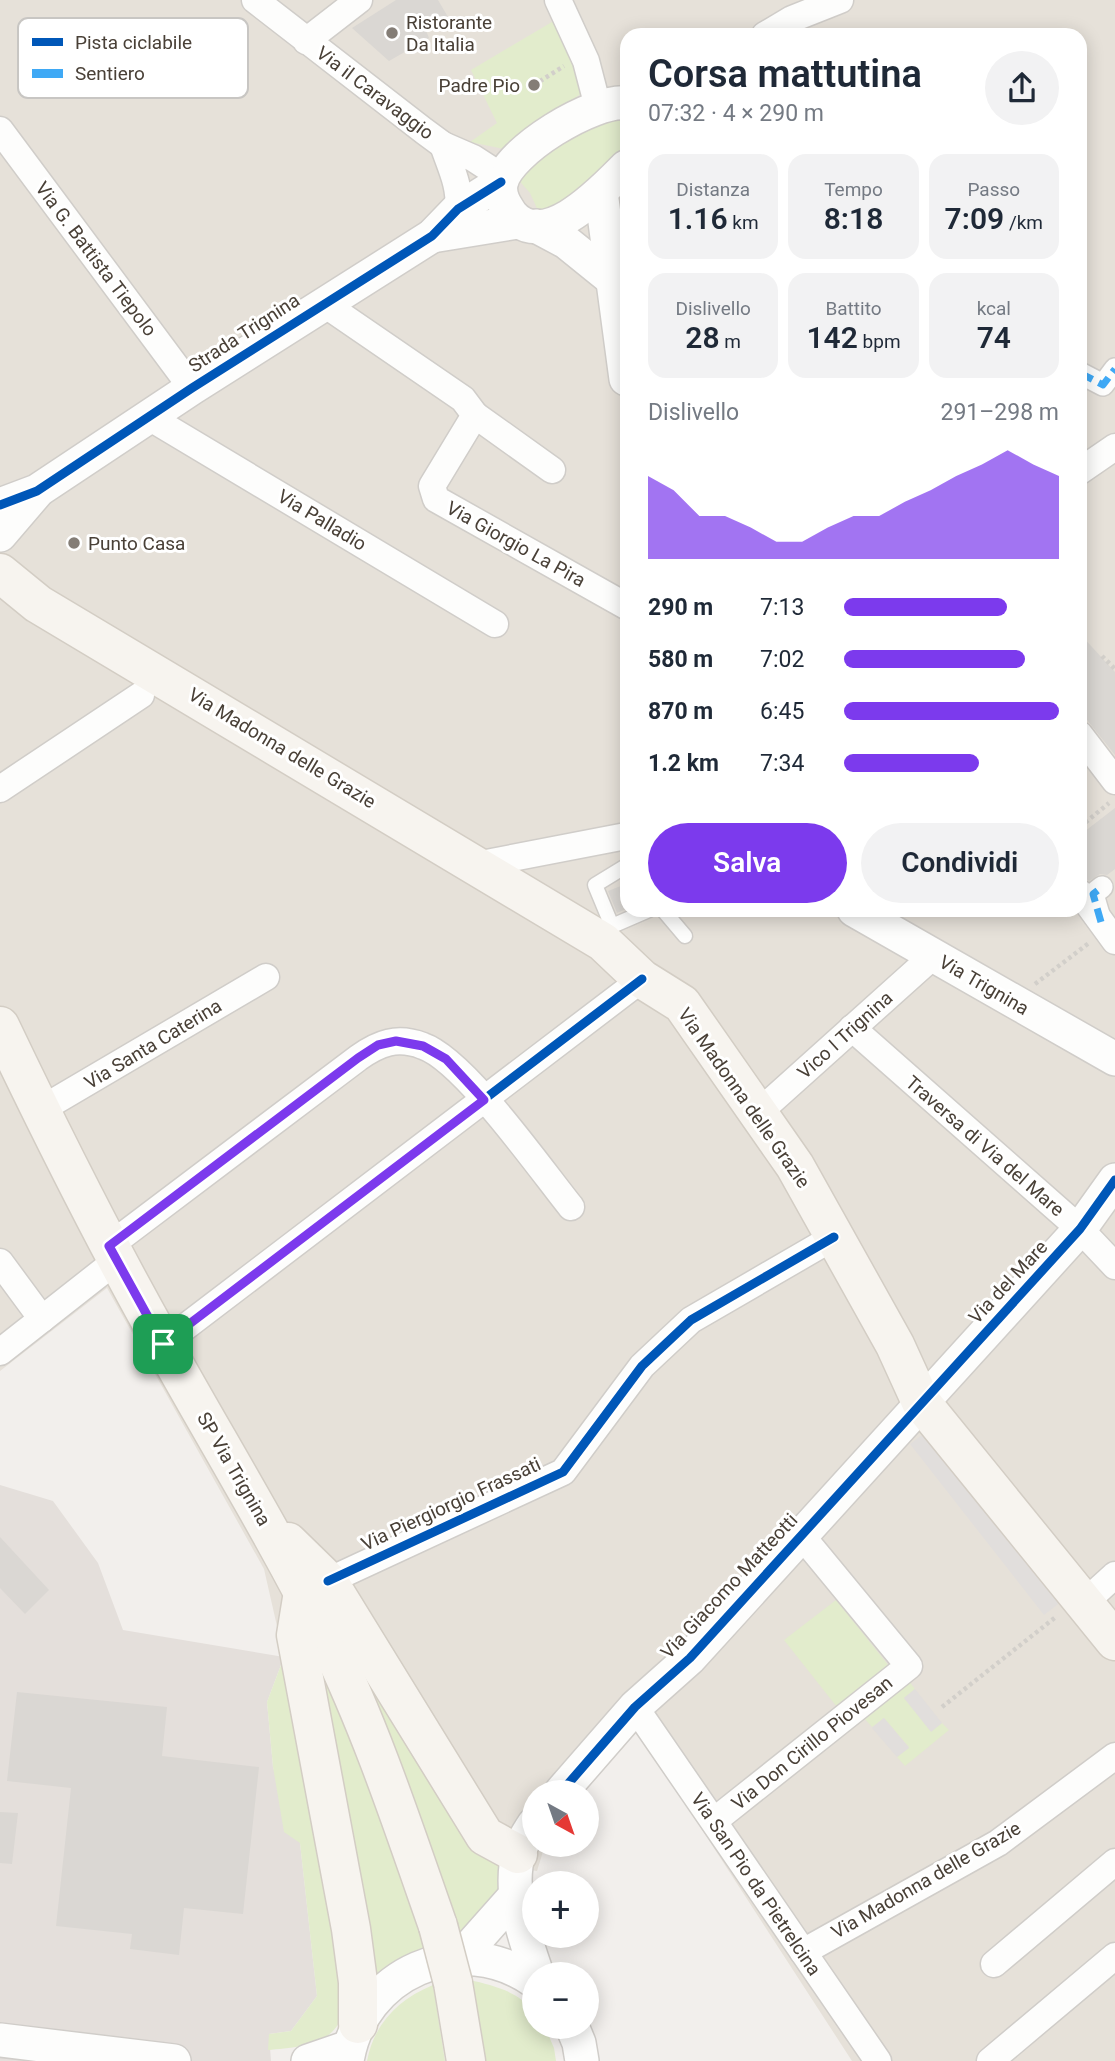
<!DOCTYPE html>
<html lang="it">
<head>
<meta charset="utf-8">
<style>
	body { margin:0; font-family:Roboto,sans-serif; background:#f2f2f3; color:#1f2937; height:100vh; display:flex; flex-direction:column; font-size:26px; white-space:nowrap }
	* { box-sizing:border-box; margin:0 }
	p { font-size:23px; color:#747a83 }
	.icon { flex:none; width:38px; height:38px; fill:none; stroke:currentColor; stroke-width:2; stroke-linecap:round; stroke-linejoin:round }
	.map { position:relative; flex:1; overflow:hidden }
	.panel { position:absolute; left:620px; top:28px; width:467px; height:889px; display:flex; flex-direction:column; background:#fff; border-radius:21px; box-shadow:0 4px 18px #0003 }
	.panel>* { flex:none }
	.needle { width:46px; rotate:140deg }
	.tools { position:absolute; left:522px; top:1780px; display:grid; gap:14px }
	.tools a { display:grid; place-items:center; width:77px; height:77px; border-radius:50%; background:#fff; box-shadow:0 4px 18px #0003; font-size:35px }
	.pin { position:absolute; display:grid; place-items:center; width:60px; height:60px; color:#fff; margin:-30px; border-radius:14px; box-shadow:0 4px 10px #0006 }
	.round { display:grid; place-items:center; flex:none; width:74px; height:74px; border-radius:37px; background:#f2f2f3 }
	.summary { display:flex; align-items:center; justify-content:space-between; height:119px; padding:0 28px }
	h1 { font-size:38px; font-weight:600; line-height:52px }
	.figures { display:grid; grid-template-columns:repeat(3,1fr); gap:10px; height:119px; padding:7px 28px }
	.figures div { display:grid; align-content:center; border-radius:18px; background:#f2f2f3; text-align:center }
	.figures b { font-size:30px; font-weight:600 }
	.figures small { font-size:19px; font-weight:400 }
	.figures p { font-size:19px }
	.chart { height:196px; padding:14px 28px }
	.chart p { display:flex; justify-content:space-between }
	.chart svg { width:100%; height:126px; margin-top:7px; fill:#7c3aed; opacity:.7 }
	.primary-button { display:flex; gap:14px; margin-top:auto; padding:14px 28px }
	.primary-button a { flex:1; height:80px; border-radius:42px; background:#7c3aed; color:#fff; font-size:28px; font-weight:600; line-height:80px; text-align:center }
	.primary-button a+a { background:#f2f2f3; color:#1f2937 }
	ul { padding:0 28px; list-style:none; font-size:23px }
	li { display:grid; grid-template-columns:112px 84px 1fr; align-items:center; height:52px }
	li i { height:18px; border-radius:9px; background:#7c3aed }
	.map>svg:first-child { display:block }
	.residential { fill:#e6e1d9; fill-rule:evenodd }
	.industrial { fill:#e4dfdb }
	.green { fill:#e2eccc }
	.parking { fill:#e1dedc }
	.building { fill:#dad7d3 }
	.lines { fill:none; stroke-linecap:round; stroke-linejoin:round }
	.service-casing { stroke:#d0cdc9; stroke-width:17 }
	.pedestrian-casing { stroke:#d0cdc9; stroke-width:24 }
	.minor-casing { stroke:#d0cdc9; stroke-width:29 }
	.tertiary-casing { stroke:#d0cdc9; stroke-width:36 }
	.secondary-casing { stroke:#d3cdc4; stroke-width:41 }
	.path { stroke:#d2cfca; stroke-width:4.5; stroke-dasharray:3.5 3.5; stroke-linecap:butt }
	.service { stroke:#fdfdfc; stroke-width:14 }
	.pedestrian { stroke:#fdfdfc; stroke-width:21 }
	.minor { stroke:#fdfdfc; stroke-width:26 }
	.tertiary { stroke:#fdfdfc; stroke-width:33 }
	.secondary { stroke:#f7f4ef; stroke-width:38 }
	.secondary-bridge-casing { stroke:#d3cdc4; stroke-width:41; stroke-linecap:butt }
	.secondary-bridge { stroke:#f7f4ef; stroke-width:38 }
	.quiet { stroke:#3fa9f5; stroke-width:7; stroke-dasharray:14 7; stroke-linecap:butt }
	.cycleway-casing { stroke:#fff; stroke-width:13 }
	.cycleway { stroke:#0057b8; stroke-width:9 }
	.route-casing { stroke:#fff; stroke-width:14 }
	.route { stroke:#7c3aed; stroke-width:9 }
	.poi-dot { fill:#847d76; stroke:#fff; stroke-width:2.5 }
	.labels { text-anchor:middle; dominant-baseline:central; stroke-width:6; stroke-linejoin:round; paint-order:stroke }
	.poi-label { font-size:19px; fill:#494037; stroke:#fff; text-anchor:start }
	.street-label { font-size:19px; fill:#494037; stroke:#fff }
	.key { fill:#fff; stroke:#c8c6c3; stroke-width:2 }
	.key-label { font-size:19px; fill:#494037 }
</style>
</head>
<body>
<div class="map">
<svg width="1115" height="2061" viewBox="0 0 1115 2061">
	<rect width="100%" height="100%" fill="#f2efec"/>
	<!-- residential -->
	<path class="residential" d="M0,0H1115V2061H852L638,1731L583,1792H534V1844L545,1845L537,1871L499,1865L284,1657L264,1569L107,1288L0,1371ZM626,35H1080V910H626Z"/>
	<!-- industrial -->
	<path class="industrial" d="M0,1485L53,1501L98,1563L123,1630L284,1657L267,1702L273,1767L300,1843L317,1996L291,2031L269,2034L271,2061H0Z"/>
	<!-- green -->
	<g class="green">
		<path d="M557,19L586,90L504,149L470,142L497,123L471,70Z"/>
		<path d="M619,112L626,132V154L583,195L540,215L530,193L515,176L524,165Z"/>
		<path d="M836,1600L889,1666L837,1707L784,1640Z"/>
		<path d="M353,1632L499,1865L500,1900L465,1942L343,2010C341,2014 340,2022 337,2026C323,2047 290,2048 268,2050L269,2034L291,2031L317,1996L300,1843L284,1832L273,1767L267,1702L284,1657Z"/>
		<path d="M908,1680L915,1689L904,1698L931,1731L942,1723L949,1730L905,1766L897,1757L909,1747L884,1718L872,1727L863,1717Z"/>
		<path d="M470,1980C491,1985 518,1991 532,2010C535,2014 534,2021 534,2026L545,2027L554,2048L556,2061H485Z"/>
		<path d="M433,1985L445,2061H367C374,2023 399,1999 433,1985Z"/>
	</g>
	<!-- parking -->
	<g class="parking">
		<path d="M930,1429L1066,1598L1044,1615L910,1444Z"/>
		<path d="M915,1689L942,1723L931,1732L904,1698Z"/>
		<path d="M884,1718L909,1748L897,1757L872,1728Z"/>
	</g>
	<!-- building -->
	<g class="building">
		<path d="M396,0H438L448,17L425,28L429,38L389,61L352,28Z"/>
		<path d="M1080,634L1115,672V755L1080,711Z"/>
		<path d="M1115,808V869L1107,875L1100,874L1089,881L1080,874V835Z"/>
		<path d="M626,884V909L617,913L608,891Z"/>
		<path d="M0,1537L49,1590L25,1614L0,1588Z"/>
		<path d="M17,1692L167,1707L162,1756L259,1767L243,1914L184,1908L179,1955L130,1949L132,1934L56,1926L71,1788L7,1781Z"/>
		<path d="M0,1812L18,1813L12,1864L0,1863Z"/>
	</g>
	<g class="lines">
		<!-- service casing -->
		<g class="service-casing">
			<g id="service">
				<path d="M663,910L685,936"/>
				<path d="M612,926L595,885L626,866"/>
				<path d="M609,932L612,926L649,910"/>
			</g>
		</g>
		<!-- pedestrian casing -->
		<g class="pedestrian-casing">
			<g id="pedestrian">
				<path d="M1080,373L1103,385L1115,369"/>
				<path d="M1100,918L1093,894L1102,887"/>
			</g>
		</g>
		<!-- minor casing -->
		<g class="minor-casing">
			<g id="minor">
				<path d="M255,0L424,131L443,145L473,158L504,178"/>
				<path d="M558,0L586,61L598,107"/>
				<path d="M765,35L792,19L840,0"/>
				<path d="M306,41L359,0"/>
				<path d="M0,130L192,388"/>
				<path d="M443,145C450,166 461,187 458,209"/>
				<path d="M323,303L463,399L475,415L432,486L436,499L626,606"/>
				<path d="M475,415L552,470"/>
				<path d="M149,417L495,624"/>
				<path d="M1080,471L1115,447"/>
				<path d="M1080,735L1115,781"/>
				<path d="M0,789L141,695"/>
				<path d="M476,865L626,836"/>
				<path d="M1080,893L1115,941"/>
				<path d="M852,1028L1080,1229L1115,1266"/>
				<path d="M40,1110L266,977"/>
				<path d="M758,1113L933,956"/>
				<path d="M109,1246L358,1058C379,1043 397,1036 423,1046C464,1060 541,1170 571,1207"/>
				<path d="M0,1262L42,1319"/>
				<path d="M163,1344L642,979"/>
				<path d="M0,1352L117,1260"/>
				<path d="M328,1581L563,1472L642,1366L691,1320L834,1237"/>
				<path d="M1083,1604L1115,1575"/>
				<path d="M635,1707L878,2061"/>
				<path d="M714,1821L909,1666L801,1535"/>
				<path d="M803,1952L998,1843L1115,1756"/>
				<path d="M994,1964L1115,1862"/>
				<path d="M990,2061L1115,1956"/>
			</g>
		</g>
		<!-- tertiary casing -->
		<g class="tertiary-casing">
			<g id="tertiary">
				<path d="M626,103C594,99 507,151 501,184C499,196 505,205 511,214C544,254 603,190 626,167"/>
				<path d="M601,192L626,379"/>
				<path d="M536,226L566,242L613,280"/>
				<path d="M432,236L518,222"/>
				<path d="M0,505L37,491L192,388L432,236L458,209L501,182"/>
				<path d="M0,535L36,493"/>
				<path d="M854,910L1115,1059"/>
				<path d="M561,1792L635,1707L690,1658L1080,1229L1115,1180"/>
				<path d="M534,1824C528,1833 522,1842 519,1852C507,1891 525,1938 537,1974"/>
				<path d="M460,1958L515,1896"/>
				<path d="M572,2026L579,2043L582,2061"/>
				<path d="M0,2040L174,2061"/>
				<path d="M308,2061L349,2047"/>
				<path d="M347,2061C361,1973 460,1929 534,1981"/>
			</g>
		</g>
		<!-- secondary casing -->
		<g class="secondary-casing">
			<g id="secondary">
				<path d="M0,573L38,604L603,942L642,979L682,1004L795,1166L895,1345L921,1402L1115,1641"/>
				<path d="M0,1026C51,1133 104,1239 162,1342C217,1441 276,1537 327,1639C372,1731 404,1829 438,1926"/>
				<path d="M288,1542L328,1581L485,1836L518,1854"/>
				<path d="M303,1592L296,1635L351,1929L358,1982V2024"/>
				<path d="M453,1983L466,2061"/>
			</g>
		</g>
		<!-- path -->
		<g class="path">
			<path d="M534,85L564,66"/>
			<path d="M1102,656L1115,669"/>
			<path d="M1080,827L1109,803"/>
			<path d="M1035,984L1089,943"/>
			<path d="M942,1707L1057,1616"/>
		</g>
		<!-- service -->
		<use href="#service" class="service"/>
		<!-- pedestrian -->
		<use href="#pedestrian" class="pedestrian"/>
		<!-- minor -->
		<use href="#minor" class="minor"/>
		<!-- tertiary -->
		<use href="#tertiary" class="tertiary"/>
		<!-- secondary -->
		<use href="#secondary" class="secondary"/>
		<!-- secondary-bridge casing -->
		<g class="secondary-bridge-casing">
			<path id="secondary-bridge" d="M438,1926L453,1983"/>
		</g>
		<!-- secondary-bridge -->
		<use href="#secondary-bridge" class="secondary-bridge"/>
		<!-- quiet -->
		<g class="quiet">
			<path d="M1080,373L1103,385L1115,369"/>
			<path d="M1080,740L1082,739"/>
			<path d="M1101,922L1093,894L1102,887"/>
		</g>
		<!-- cycleway casing -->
		<g class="cycleway-casing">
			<g id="cycleway">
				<path d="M0,505L37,491L192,388L432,236L458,209L501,182"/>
				<path d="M163,1344L642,979"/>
				<path d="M328,1581L563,1472L642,1366L691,1320L834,1237"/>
				<path d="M561,1792L635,1707L690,1658L1080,1229L1115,1180"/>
			</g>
		</g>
		<!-- cycleway -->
		<use href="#cycleway" class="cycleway"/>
	</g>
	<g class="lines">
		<!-- route casing -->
		<g class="route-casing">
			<path id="route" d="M396,1041L423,1046L446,1059L484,1100L163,1344L109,1246L358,1058L378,1045Z"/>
		</g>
		<!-- route -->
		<use href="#route" class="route"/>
	</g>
	<!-- markers -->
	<g class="poi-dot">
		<circle cx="392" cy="33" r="7"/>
		<circle cx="534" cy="85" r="7"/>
		<circle cx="74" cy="543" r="7"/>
	</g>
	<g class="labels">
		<!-- poi labels -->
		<g class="poi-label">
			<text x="406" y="22">Ristorante<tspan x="406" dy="22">Da Italia</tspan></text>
			<text x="520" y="85" text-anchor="end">Padre Pio</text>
			<text x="88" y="543">Punto Casa</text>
		</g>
		<!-- street labels -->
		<g class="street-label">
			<text transform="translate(375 93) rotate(37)">Via il Caravaggio</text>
			<text transform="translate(96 259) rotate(53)">Via G. Battista Tiepolo</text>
			<text transform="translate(244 333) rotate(-33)">Strada Trignina</text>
			<text transform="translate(322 520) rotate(31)">Via Palladio</text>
			<text transform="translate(516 544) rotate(29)">Via Giorgio La Pira</text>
			<text transform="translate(282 748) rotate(31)">Via Madonna delle Grazie</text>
			<text transform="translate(984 985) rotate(30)">Via Trignina</text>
			<text transform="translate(845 1035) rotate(-42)">Vico I Trignina</text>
			<text transform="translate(153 1044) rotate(-31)">Via Santa Caterina</text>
			<text transform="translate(744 1098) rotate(55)">Via Madonna delle Grazie</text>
			<text transform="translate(985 1146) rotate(41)">Traversa di Via del Mare</text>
			<text transform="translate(1008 1282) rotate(-47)">Via del Mare</text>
			<text transform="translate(234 1469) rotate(60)">SP Via Trignina</text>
			<text transform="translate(451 1504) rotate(-25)">Via Piergiorgio Frassati</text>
			<text transform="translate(729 1586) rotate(-47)">Via Giacomo Matteotti</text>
			<text transform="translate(812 1743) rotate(-39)">Via Don Cirillo Piovesan</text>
			<text transform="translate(926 1880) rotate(-30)">Via Madonna delle Grazie</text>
			<text transform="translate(756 1884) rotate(56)">Via San Pio da Pietrelcina</text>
		</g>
	</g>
	<!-- legend -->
	<rect x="18" y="18" width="230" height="80" rx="10" class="key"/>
	<rect x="32" y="38" width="31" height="8" fill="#0057b8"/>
	<rect x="32" y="69" width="31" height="9" fill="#3fa9f5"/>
	<g class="key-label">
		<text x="75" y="49">Pista ciclabile</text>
		<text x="75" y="80">Sentiero</text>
	</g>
</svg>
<div class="tools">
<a><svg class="needle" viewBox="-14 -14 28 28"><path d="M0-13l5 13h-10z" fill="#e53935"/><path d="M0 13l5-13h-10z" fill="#747a83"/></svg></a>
<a>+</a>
<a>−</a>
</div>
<div class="pin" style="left:163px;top:1344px;background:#1e9e55"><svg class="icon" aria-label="arrive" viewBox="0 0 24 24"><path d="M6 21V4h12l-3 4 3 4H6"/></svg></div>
<section class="panel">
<div class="summary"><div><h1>Corsa mattutina</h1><p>07:32 · 4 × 290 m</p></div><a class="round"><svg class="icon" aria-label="share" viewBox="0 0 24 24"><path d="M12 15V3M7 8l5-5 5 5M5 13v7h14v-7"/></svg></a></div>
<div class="figures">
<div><p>Distanza</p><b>1.16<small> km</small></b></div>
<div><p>Tempo</p><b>8:18</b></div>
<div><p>Passo</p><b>7:09<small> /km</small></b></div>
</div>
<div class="figures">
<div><p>Dislivello</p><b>28<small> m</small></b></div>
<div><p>Battito</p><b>142<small> bpm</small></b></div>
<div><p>kcal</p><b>74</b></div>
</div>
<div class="chart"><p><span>Dislivello</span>291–298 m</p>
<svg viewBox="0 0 160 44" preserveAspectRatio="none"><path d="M0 44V15L10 20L20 29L30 29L40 33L50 38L60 38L70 33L80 29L90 29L100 24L110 20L120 15L130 11L140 6L150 11L160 15V44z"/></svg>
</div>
<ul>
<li><b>290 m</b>7:13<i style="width:76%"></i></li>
<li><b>580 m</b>7:02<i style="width:84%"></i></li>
<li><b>870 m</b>6:45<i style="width:100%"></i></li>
<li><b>1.2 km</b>7:34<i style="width:63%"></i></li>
</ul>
<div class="primary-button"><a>Salva</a><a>Condividi</a></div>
</section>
</div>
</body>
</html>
